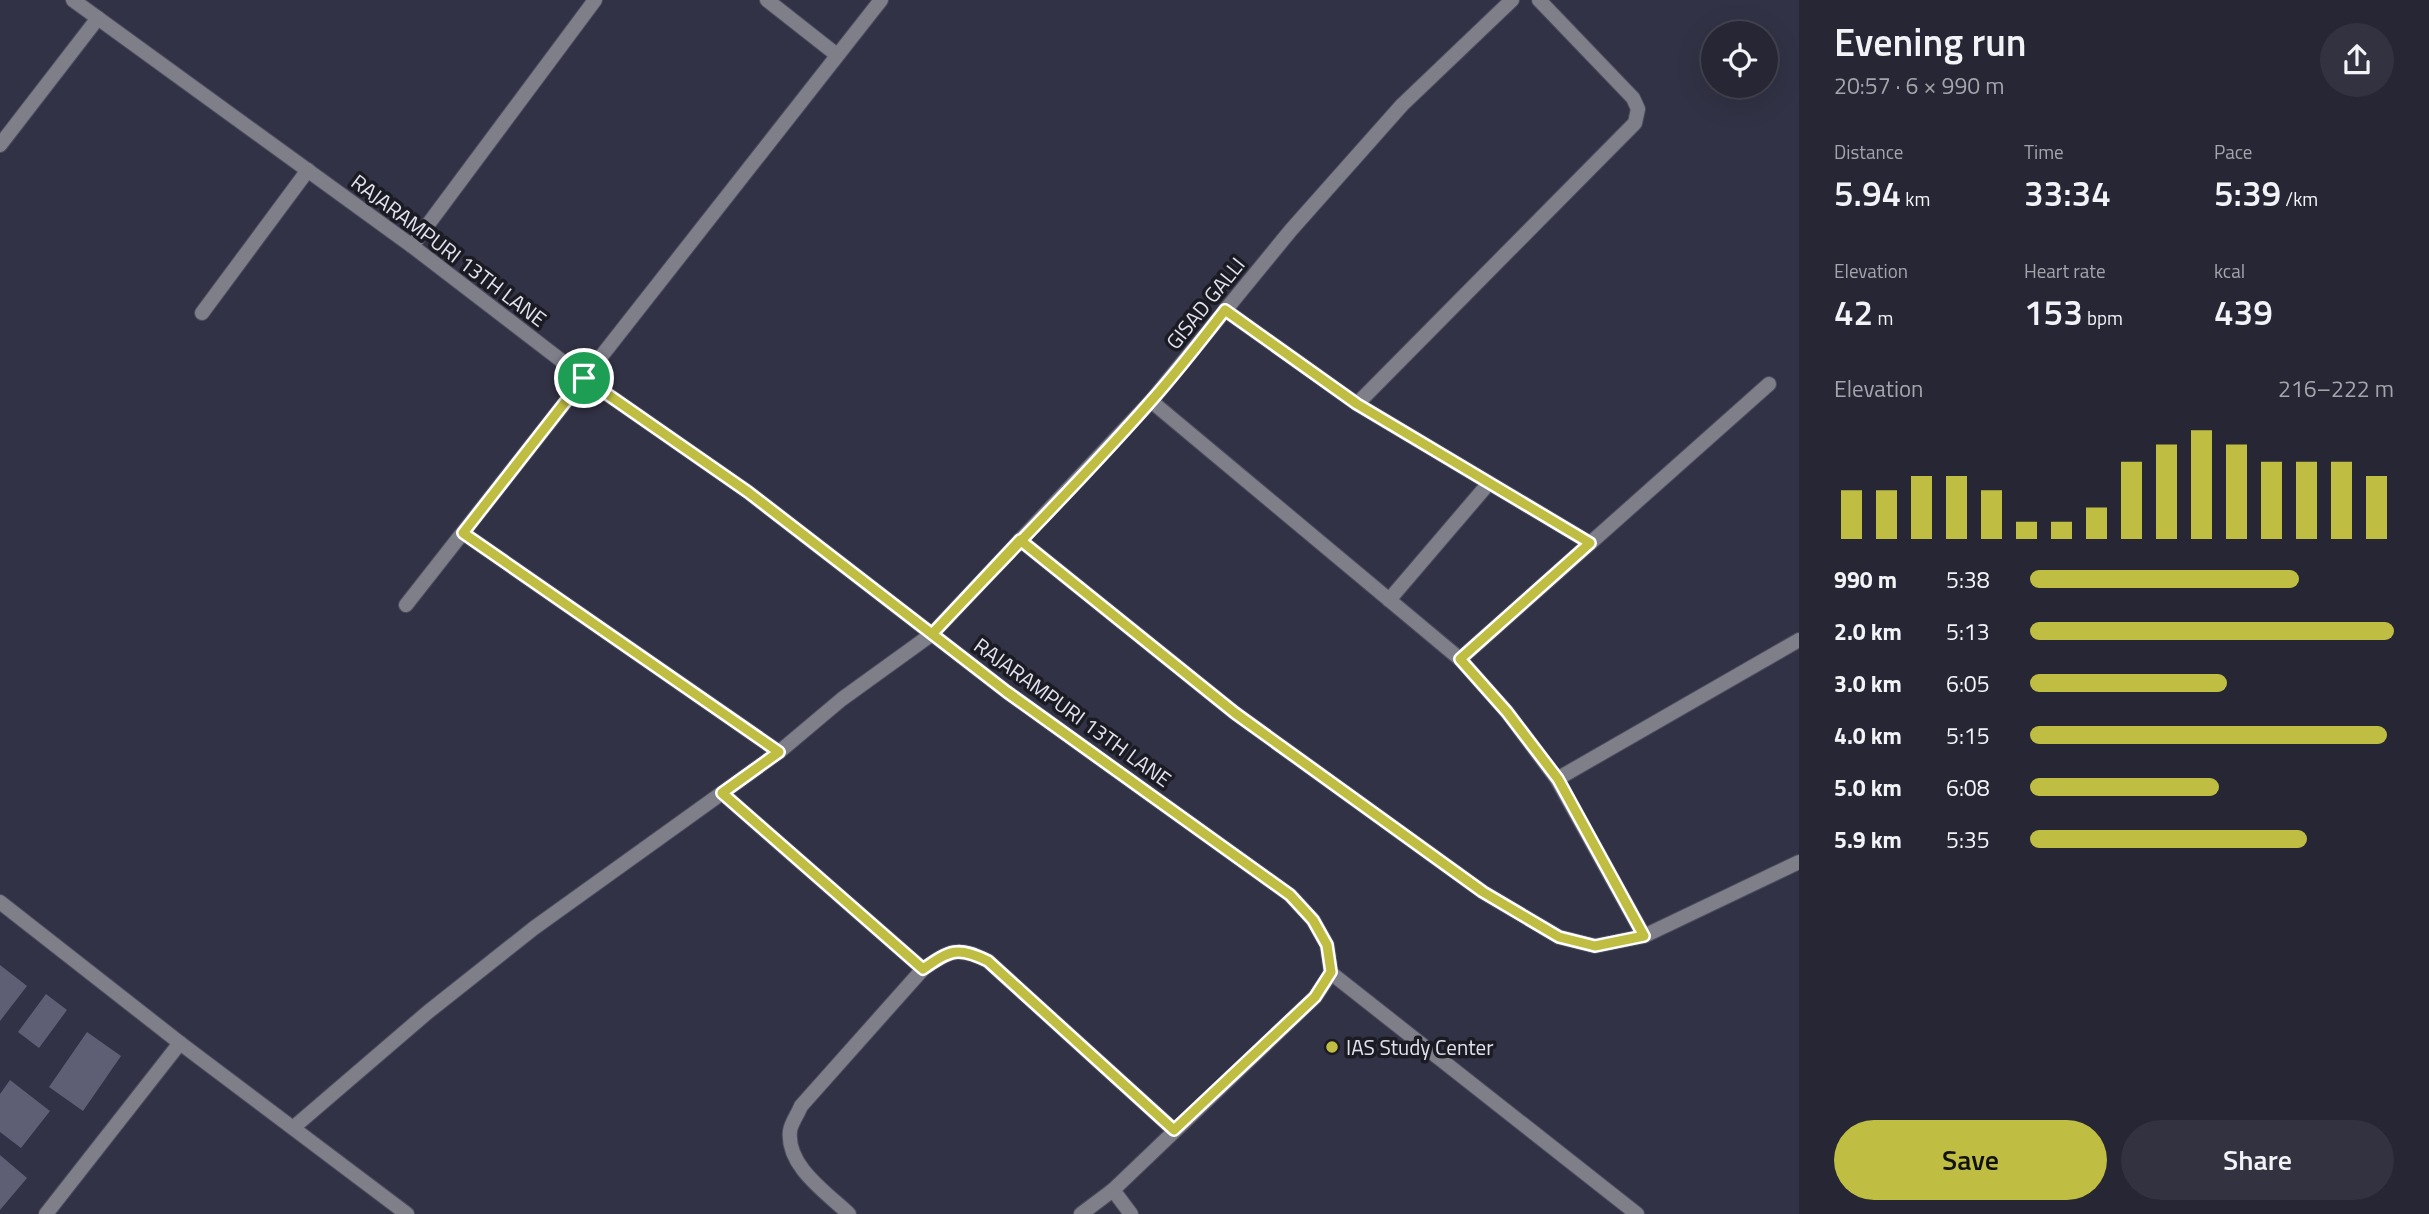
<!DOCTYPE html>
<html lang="en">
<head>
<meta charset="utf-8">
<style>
	body { margin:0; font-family:"Titillium Web",sans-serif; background:#323240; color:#f1f3f6; height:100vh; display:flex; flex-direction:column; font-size:26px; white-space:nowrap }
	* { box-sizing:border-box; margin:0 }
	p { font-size:23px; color:#a4a5ac }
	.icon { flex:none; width:38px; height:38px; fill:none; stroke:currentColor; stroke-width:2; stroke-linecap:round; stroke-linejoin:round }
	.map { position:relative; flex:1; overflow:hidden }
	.sheet { display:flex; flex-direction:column; background:#262634; width:630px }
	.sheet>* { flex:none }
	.fabs { position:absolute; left:1701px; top:21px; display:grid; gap:14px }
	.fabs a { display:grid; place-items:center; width:77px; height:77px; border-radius:50%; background:#262634; box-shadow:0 7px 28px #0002,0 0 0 2px #42434f; font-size:35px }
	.pin { position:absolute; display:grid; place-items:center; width:60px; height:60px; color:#fff; margin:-30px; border:4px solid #fff; border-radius:50%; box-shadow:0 2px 7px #0007 }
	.round { display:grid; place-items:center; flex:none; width:74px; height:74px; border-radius:37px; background:#323240 }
	.summary { display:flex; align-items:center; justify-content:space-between; height:119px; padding:0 35px }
	h1 { font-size:38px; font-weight:600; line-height:52px }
	.figures { display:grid; grid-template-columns:repeat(3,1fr); gap:10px; height:119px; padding:7px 35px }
	.figures div { display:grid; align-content:center }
	.figures b { font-size:35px; font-weight:600 }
	.figures small { font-size:19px; font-weight:400 }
	.figures p { font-size:19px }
	.chart { height:196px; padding:14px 35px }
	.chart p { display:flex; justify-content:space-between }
	.chart svg { width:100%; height:126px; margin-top:7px; stroke:#bfbe42; stroke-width:6 }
	.primary-button { display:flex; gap:14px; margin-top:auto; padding:14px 35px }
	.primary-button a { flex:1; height:80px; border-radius:42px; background:#bfbe42; color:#111; font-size:28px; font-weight:600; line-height:80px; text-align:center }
	.primary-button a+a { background:#323240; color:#f1f3f6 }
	ul { padding:0 35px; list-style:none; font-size:23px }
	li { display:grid; grid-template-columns:112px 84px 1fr; align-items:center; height:52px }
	li i { height:18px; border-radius:9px; background:#bfbe42 }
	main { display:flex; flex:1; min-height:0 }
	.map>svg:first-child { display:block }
	.building { fill:#5e5e75 }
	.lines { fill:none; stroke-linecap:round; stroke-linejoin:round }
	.minor-casing { stroke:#4e4e61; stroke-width:16 }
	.tertiary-casing { stroke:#4e4e61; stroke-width:16 }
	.minor { stroke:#7f7f8a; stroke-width:14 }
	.tertiary { stroke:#7f7f8a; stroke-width:14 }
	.route-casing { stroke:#fff; stroke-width:14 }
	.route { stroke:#bfbe42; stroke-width:9 }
	.poi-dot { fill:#bfbe42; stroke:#1b1b24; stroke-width:2.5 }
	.labels { text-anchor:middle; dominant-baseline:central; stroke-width:7; stroke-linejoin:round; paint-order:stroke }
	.street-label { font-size:21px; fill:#e3e3f0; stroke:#1b1b24 }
	.poi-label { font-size:21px; fill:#e3e3f0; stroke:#1b1b24; text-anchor:start }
</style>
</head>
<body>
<main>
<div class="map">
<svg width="1799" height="1214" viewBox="0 0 1799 1214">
	<rect width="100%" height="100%" fill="#323246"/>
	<!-- building -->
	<g class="building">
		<path d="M0,965L27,986L0,1021Z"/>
		<path d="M46,994L67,1010L39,1048L18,1032Z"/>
		<path d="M87,1032L121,1056L83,1111L49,1087Z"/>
		<path d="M10,1080L50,1111L21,1148L0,1132V1094Z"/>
		<path d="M0,1155L27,1178L0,1210Z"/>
	</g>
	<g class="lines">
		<!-- minor casing -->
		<g class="minor-casing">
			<g id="minor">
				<path d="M767,0L837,55"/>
				<path d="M0,145L98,18"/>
				<path d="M412,246L595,0"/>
				<path d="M1225,310L1357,404L1590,543"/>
				<path d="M202,313L308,170"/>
				<path d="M1151,401L1460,659L1507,712L1557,779L1644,936"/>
				<path d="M1357,404L1635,123L1638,109L1633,98L1539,0"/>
				<path d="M463,533L779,752"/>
				<path d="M1020,540L1235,713L1483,892L1559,937L1595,946L1644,936L1799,862"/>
				<path d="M1389,600L1489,483"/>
				<path d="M406,605L881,0"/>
				<path d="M1460,659L1769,384"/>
				<path d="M1557,779L1799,640"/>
				<path d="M722,793L923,969"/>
				<path d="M0,902L180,1043L407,1214"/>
				<path d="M1331,973L1637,1214"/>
				<path d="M294,1127L428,1012L534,928L779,752L842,699L932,634"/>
				<path d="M1113,1190L1131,1214"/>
				<path d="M46,1214L180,1043"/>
				<path d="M849,1214C827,1193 786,1166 790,1131C791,1123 798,1114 801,1106L923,969C950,950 958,946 988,961L1174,1130"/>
			</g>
		</g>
		<!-- tertiary casing -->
		<g class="tertiary-casing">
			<g id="tertiary">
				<path d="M73,0L412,246L584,378L748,492L1007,692L1290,895L1313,920L1327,945L1331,973L1315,997L1113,1190L1081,1214"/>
				<path d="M932,634L1151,401L1291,230L1402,105L1512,0"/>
			</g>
		</g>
		<!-- minor -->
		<use href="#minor" class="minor"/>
		<!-- tertiary -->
		<use href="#tertiary" class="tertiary"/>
	</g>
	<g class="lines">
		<!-- route casing -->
		<g class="route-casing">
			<path id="route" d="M584,378L463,533L779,752L722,793L923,969C950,950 958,946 988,961L1174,1130L1315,997L1331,972L1327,945L1313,920L1290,895L1007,692L932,634L1020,540L1235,713L1483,892L1559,937L1595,946L1644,936L1558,779L1507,712L1460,659L1590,543L1357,404L1225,310C1201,341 1177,372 1151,401C1081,481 1005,556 932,634L748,492L584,378"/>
		</g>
		<!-- route -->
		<use href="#route" class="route"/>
	</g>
	<!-- markers -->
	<circle class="poi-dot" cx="1332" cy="1047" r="7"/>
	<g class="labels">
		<!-- street labels -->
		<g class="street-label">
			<text transform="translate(449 250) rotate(37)">RAJARAMPURI 13TH LANE</text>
			<text transform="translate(1205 303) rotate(-51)">GISAD GALLI</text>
			<text transform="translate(1073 712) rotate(36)">RAJARAMPURI 13TH LANE</text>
		</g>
		<!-- poi labels -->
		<g class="poi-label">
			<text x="1346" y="1047">IAS Study Center</text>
		</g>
	</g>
</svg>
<div class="fabs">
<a><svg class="icon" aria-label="locate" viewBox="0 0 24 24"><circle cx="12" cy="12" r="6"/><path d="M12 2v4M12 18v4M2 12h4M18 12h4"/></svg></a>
</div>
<div class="pin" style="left:584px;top:378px;background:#1e9e55"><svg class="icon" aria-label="arrive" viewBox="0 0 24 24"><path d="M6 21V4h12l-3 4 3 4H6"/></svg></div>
</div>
<section class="sheet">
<div class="summary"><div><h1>Evening run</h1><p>20:57 · 6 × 990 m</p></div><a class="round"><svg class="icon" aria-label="share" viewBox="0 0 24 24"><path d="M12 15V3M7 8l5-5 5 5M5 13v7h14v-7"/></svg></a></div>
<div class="figures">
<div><p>Distance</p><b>5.94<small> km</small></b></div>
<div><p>Time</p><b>33:34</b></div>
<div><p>Pace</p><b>5:39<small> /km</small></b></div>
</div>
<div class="figures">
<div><p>Elevation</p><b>42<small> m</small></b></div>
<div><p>Heart rate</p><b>153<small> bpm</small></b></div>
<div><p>kcal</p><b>439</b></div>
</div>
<div class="chart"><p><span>Elevation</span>216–222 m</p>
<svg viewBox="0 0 160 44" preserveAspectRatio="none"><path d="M5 44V27M15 44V27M25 44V22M35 44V22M45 44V27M55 44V38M65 44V38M75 44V33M85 44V17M95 44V11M105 44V6M115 44V11M125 44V17M135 44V17M145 44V17M155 44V22"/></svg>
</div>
<ul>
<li><b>990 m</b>5:38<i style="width:74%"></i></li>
<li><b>2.0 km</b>5:13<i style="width:100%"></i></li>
<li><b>3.0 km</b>6:05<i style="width:54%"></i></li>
<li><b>4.0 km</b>5:15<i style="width:98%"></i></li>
<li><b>5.0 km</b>6:08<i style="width:52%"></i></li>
<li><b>5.9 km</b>5:35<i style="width:76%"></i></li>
</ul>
<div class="primary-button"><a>Save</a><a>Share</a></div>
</section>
</main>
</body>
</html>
